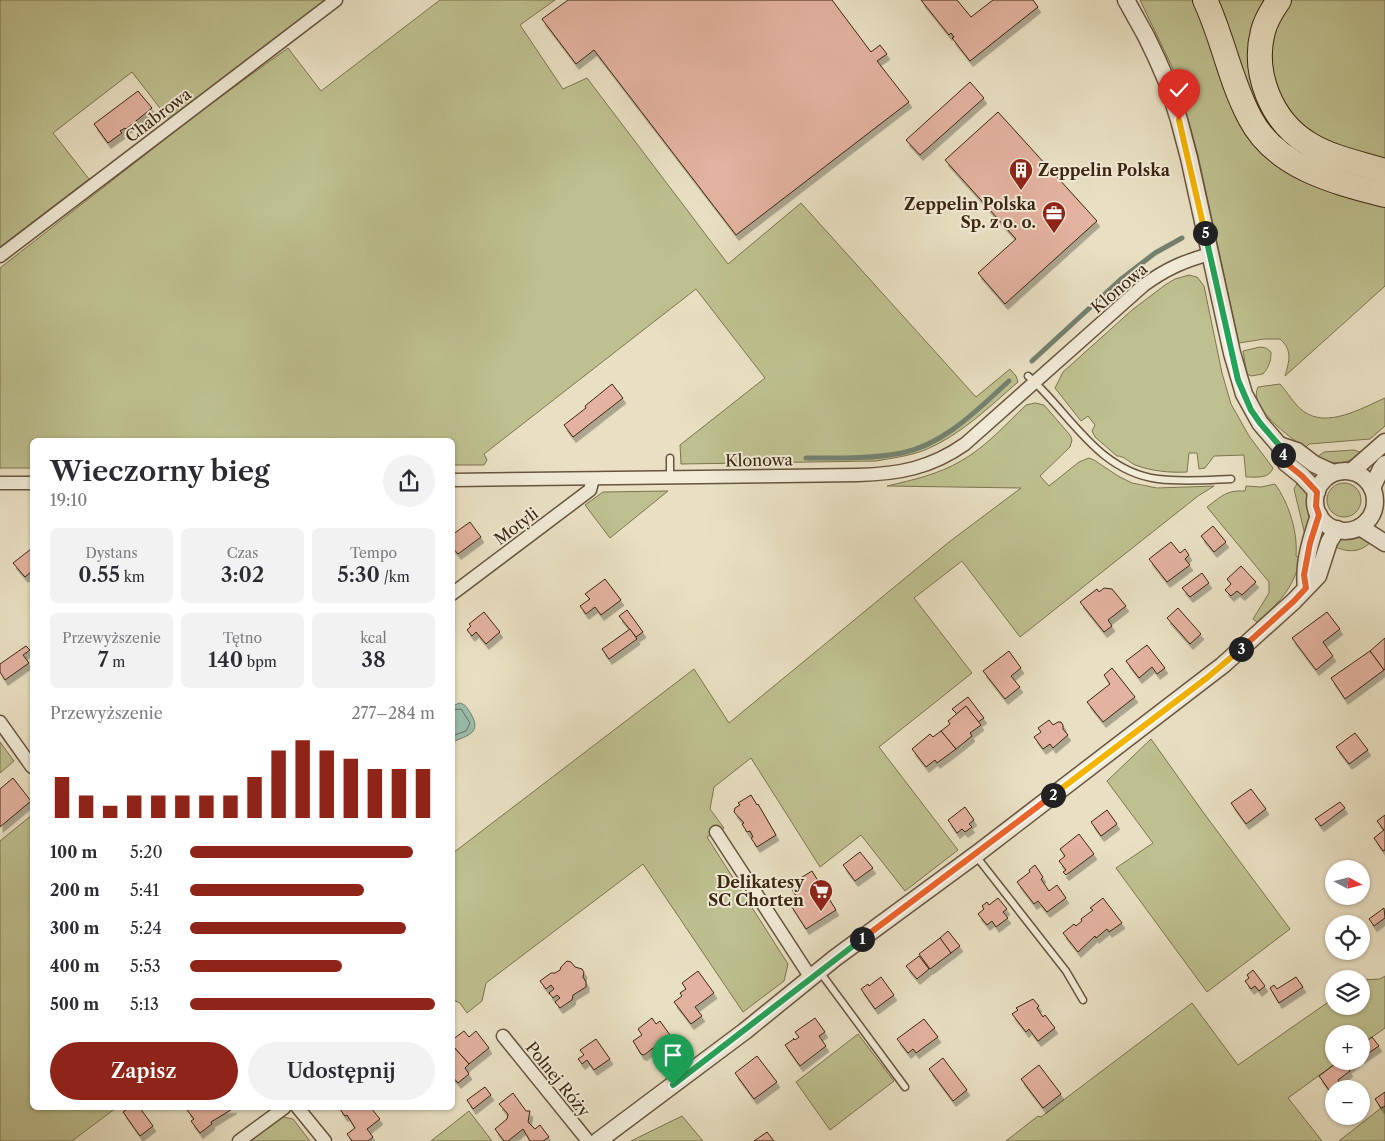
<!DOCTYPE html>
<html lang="pl">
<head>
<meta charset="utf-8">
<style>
	body { margin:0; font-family:"Libre Caslon Text",serif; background:#f2f2f3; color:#2b2b33; height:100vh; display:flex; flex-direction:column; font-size:19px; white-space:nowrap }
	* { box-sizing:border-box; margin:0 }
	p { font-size:16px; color:#7c7c81 }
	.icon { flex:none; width:28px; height:28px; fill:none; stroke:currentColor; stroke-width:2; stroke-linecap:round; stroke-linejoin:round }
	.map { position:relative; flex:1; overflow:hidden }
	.side { position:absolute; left:30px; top:438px; width:425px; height:672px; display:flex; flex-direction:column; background:#fff; border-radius:8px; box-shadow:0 1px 4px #0004 }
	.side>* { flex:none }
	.needle { width:32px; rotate:97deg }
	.fabs { position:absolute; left:1325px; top:860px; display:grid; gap:10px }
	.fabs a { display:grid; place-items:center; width:45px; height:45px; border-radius:50%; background:#fff; box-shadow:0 1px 4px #0004; font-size:25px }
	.pin { position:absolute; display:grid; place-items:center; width:42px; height:42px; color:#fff; margin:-51px -21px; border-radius:50% 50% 50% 0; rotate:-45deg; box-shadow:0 0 5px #0007 }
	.pin .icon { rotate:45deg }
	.km { position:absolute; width:25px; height:25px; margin:-12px; border-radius:50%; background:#222; color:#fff; font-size:14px; line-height:25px; text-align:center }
	.round { display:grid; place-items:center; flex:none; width:52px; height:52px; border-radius:26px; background:#f2f2f3 }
	.headline { display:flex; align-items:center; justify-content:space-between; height:85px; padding:0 20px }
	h1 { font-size:28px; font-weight:600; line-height:38px }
	.metrics { display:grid; grid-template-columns:repeat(3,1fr); gap:8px; height:85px; padding:5px 20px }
	.metrics div { display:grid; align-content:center; border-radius:8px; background:#f2f2f3; text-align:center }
	.metrics b { font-size:21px; font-weight:600 }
	.metrics small { font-size:14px; font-weight:400 }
	.metrics p { font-size:14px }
	.chart { height:140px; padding:10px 20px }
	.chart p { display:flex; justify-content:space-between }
	.chart svg { width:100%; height:90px; margin-top:5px; stroke:#8f2418; stroke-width:6 }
	.primary-button { display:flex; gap:10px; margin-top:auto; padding:10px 20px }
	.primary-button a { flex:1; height:58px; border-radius:30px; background:#8f2418; color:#fff; font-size:20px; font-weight:600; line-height:58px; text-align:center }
	.primary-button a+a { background:#f2f2f3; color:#2b2b33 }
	ul { padding:0 20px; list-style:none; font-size:16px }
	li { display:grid; grid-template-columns:80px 60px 1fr; align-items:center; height:38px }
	li i { height:12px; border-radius:6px; background:#8f2418 }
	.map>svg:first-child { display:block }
	.green { fill:#bec08f; stroke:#7e7350 }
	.water { fill:#99bead; stroke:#74816f }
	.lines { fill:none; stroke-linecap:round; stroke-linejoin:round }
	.shore { stroke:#6b725f; stroke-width:1 }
	.stream { stroke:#74816f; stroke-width:5 }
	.building { fill:#e3b2a0; stroke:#3d2611; filter:url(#shadow) }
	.service-casing { stroke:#68543e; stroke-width:9 }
	.minor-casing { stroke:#68543e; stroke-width:15 }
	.tertiary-casing { stroke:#68543e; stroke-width:19 }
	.motorway-casing { stroke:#3d2611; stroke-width:26 }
	.service { stroke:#f1ebd8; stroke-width:6 }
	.minor { stroke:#f1ebd8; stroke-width:12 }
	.tertiary { stroke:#f1ebd8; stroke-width:16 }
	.motorway { stroke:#e9e0c3; stroke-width:24 }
	.split-1-casing { stroke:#fff; stroke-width:10 }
	.split-2-casing { stroke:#fff; stroke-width:10 }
	.split-3-casing { stroke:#fff; stroke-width:10 }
	.split-4-casing { stroke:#fff; stroke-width:10 }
	.split-5-casing { stroke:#fff; stroke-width:10 }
	.split-6-casing { stroke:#fff; stroke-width:10 }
	.split-1 { stroke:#22a559; stroke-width:6 }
	.split-2 { stroke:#f0652b; stroke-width:6 }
	.split-3 { stroke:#f5b400; stroke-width:6 }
	.split-4 { stroke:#f0652b; stroke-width:6 }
	.split-5 { stroke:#22a559; stroke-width:6 }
	.split-6 { stroke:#f5b400; stroke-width:6 }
	.labels { text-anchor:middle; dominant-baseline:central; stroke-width:4; stroke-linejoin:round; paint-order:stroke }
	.street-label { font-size:16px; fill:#3d2611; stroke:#f1ebd8 }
	.poi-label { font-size:16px; font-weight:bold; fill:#3d2611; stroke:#f1ebd8; text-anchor:end }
</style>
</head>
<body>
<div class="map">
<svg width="1385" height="1141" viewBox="0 0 1385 1141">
	<defs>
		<filter id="shadow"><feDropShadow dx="3" dy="5.5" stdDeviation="0" flood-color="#0004"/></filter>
	</defs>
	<rect width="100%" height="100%" fill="#e9e0c3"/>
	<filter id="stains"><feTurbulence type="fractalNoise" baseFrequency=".004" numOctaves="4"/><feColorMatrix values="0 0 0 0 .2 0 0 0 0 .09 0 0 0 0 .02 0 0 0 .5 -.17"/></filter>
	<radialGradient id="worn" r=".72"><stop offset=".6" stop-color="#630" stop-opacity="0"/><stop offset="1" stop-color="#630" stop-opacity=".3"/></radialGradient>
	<!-- green -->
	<g class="green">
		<path d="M0,0H329L170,121L132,72L53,133L89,179L0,247Z"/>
		<path d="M440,0H555L520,25L563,89L587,78L728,264L801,203L976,397L1010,369L1016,376L1018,382C989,407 961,435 925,450C910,456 892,458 876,461L681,464L680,445L765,378L696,289L484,454L487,460L484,465H453L452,440H32V468H0V268L205,108L288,48L321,91Z"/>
		<path d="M1140,0H1193L1248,134L1385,205V286L1285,376C1289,362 1293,350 1280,339H1264L1239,343L1198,155L1182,97L1173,69Z"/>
		<path d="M1213,0H1267L1265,107L1385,178V188L1304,160L1261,120Z"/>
		<path d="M1292,0H1385V162L1321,139L1303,126L1284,106L1272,74V42L1280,16Z"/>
		<path d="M1189,275L1197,277L1204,286L1222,373L1231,404L1249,436L1273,468C1269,479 1256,477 1246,477L1244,455L1214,456L1205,468L1199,469L1197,453H1189L1187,472C1170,473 1151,471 1135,465C1129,462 1124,456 1117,456L1095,437L1092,431L1095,425L1088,416L1081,421L1055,388L1063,372L1132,310L1165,285L1175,279Z"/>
		<path d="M1260,347L1266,348L1271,352C1271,361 1269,367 1263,374L1251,376L1247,374L1243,351Z"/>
		<path d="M1280,384C1288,393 1294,404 1303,411C1327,429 1362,408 1385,398V426L1370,439L1309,444L1305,448C1290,437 1247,407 1258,387Z"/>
		<path d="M1035,403L1044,405L1070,435L1072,440L1070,447L1040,476L1049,486L1079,462L1089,458L1094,460L1118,476L1132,483L1157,488L1214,486L1198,496L1020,637L962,561L914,598L972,673L879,747L958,850L905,891L861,835L820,867L751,758L714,787L710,809L724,828L707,837L788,964L784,981L743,1012L643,864L486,983L482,1001L467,1013L460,1003L453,1000V853L694,669L729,723L949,542L1021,488L887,486C913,480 939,474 961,461C986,447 1006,424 1026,405Z"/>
		<path d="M1354,450L1363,453C1345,465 1337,465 1316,458L1324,452Z"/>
		<path d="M1299,480C1312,499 1311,513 1305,535L1294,489Z"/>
		<circle cx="1344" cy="500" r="17"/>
		<path d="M1275,484C1289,503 1298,533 1296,556L1299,557L1303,551C1293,588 1285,597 1257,622L1253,619L1269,593V582L1207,507C1222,496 1226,490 1245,491L1246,486L1261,487Z"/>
		<path d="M668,491L610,538L585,505L603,492Z"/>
		<path d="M1348,535H1360L1372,541C1360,553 1349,553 1333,546L1341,539Z"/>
		<path d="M1151,739L1203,812L1290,929L1207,992L1116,868L1153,843L1107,781Z"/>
		<path d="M0,742L14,761L0,773Z"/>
		<path d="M32,815V1108H116L72,1141H0V841Z"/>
		<path d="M1385,976V1028L1361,1045V1034H1334V1061H1339L1288,1098L1322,1141H1006L1038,1116L1041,1117L1192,1003L1238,1065L1334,998V1006H1361V980L1380,979Z"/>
		<path d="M858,1034L894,1081L830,1130L796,1082Z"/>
		<path d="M1385,1106V1141H1339L1381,1108Z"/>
		<path d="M469,1111L492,1141H431Z"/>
		<path d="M682,1116L703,1141H631Z"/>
		<path d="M283,1117L293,1119L310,1141H250Z"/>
	</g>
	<!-- water -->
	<path class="water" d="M459,703C466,704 467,708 471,714C482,733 468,735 453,742V706Z"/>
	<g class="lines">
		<!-- shore -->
		<path class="shore" d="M452,710L461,709L470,723L466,731L452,736"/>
		<!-- stream -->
		<g class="stream">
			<path d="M1032,361L1120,280L1155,253L1182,238"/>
			<path d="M806,458C837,458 871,459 902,453C945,444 978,409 1009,381"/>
		</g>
	</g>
	<!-- building -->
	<g class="building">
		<path d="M568,0H832L871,52L880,45L887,54L877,61L909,102L736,235L594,50L576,64L542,19Z"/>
		<path d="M921,0H957L971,17L993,0H1033L1038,7L970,61L952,38L954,37L951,33L949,35Z"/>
		<path d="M970,82L984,98L920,155L906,140Z"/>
		<path d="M138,91L152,108L126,129L125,128L120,131L122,133L108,143L94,124Z"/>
		<path d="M998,112L1097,221L1005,304L978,273L1016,239L945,160Z"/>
		<path d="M612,384L623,398L573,437L564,425L586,408L585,406Z"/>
		<path d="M470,522L481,537L458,554L452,547V535Z"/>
		<path d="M1213,526L1226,542L1214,552L1201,536Z"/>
		<path d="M1171,542L1180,553L1185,549L1189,555L1185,559L1190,565L1167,582L1149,559Z"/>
		<path d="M31,549L32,551V571L25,577L13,563Z"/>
		<path d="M1241,566L1256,582L1242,595L1237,591L1231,596L1225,590L1231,584L1227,579Z"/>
		<path d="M1202,573L1209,583L1190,597L1182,588Z"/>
		<path d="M605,579L621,600L601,615L595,607L586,614L580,606L590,599L585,594Z"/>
		<path d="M1104,588L1112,589L1126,606L1108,620L1112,626L1104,632L1080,602L1097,589L1099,592Z"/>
		<path d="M1178,608L1201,634L1190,644L1167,618Z"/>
		<path d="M627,610L643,632L636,637L619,616Z"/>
		<path d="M484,612L500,632L486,644L476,632L472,636L467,630L471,626L469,624Z"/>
		<path d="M1327,612L1340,629L1323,642L1333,656L1316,670L1292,638Z"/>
		<path d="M630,629L637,639L609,659L602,649Z"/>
		<path d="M1385,638V669L1384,670L1370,651Z"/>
		<path d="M1147,645L1165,668L1157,674L1152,667L1139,678L1126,661Z"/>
		<path d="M26,646L30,650L23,655L29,663L5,680L0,672V664Z"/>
		<path d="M1009,651L1021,668L1011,676L1020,687L1005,699L983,671Z"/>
		<path d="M1370,651L1384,670L1345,699L1331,678Z"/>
		<path d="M1112,668L1135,697L1103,722L1087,702L1110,684L1104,675Z"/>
		<path d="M968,697L984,718L978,722L966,706L957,714L952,709Z"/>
		<path d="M966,706L981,725L970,733L972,736L956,749L941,731L950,724L948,721Z"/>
		<path d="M1049,720L1053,725L1058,722H1061L1063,725V729L1068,735L1053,748L1050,744L1043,749L1034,737L1041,732L1038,728Z"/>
		<path d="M941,731L956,749L937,763L935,760L926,767L912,749L930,734L933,737Z"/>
		<path d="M1355,733L1368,750L1349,764L1336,747Z"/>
		<path d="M13,778L31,801L0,827V789Z"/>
		<path d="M1251,789L1266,809L1246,824L1231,803Z"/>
		<path d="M751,795L757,805L758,804L776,835L757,847L751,838L753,837L750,831L747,832L742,824L744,823L734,812L735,808L740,805L738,803Z"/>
		<path d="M1340,802L1345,808L1321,826L1315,819Z"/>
		<path d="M965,807L974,820L969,824L972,827L965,832L962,829L957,833L948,820Z"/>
		<path d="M1107,810L1117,824L1101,836L1091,822Z"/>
		<path d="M1385,815V850L1383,851L1374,838L1384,830L1377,821Z"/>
		<path d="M1079,834L1094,854L1066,875L1063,872L1066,870L1059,861L1065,856L1060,849Z"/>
		<path d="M860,852L873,868L855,881L843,865Z"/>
		<path d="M1035,865L1043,877L1041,879L1049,891L1057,885L1066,898L1047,912L1038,901L1034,904L1017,882L1030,872L1029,870Z"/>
		<path d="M812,871L836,910L806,929L790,904L798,899L789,885Z"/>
		<path d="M998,898L1007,909L1003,912L1008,918L996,927L992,921L987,925L978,914L984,909L982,906L987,902L989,905Z"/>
		<path d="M1103,898L1122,923L1109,932L1107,929L1096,938L1095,936L1078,952L1063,933L1074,924L1076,926L1082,921L1081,919L1093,910L1090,908Z"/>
		<path d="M1384,908L1385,918L1374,926L1369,919Z"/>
		<path d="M948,931L960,946L951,953L940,938Z"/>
		<path d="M940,938L951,953L930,969L919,954Z"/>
		<path d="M919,956L929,969L917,979L906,966Z"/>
		<path d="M567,961L571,962L575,967L582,969L584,972L583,977L586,982V987L573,995L572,1000L560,1008L555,1002L560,998L557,995L553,998L549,993L554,989L551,985L546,989L540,981L551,973H555L560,970L561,967Z"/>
		<path d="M1253,970L1265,986L1259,991L1255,986L1251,989L1245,981L1249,978L1247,975Z"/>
		<path d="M698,971L714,993L695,1007L702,1016L691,1024L674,1002L682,996L680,993L686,989L682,983Z"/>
		<path d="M881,977L894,995L875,1009L861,989L868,984L869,986Z"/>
		<path d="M1296,977L1303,987L1279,1003L1270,988L1274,985L1277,989Z"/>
		<path d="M1033,999L1039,1006L1037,1008L1043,1017L1045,1015L1055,1028L1038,1041L1029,1029L1026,1032L1012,1014L1018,1010L1016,1008Z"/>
		<path d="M652,1018L656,1024L660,1021L670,1035L644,1055L641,1054L633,1041L642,1035L638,1029Z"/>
		<path d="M815,1018L825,1032L819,1036L826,1046L800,1066L785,1045L794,1039L793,1038L795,1040L799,1037L795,1032Z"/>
		<path d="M924,1019L938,1037L916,1053L913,1049L908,1053L897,1039Z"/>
		<path d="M464,1031L469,1037L476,1031L489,1048L469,1064L452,1045V1040Z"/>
		<path d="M1372,1037L1379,1046L1361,1058V1045Z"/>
		<path d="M596,1039L610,1059L594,1070L587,1060L582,1064L578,1059L584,1055L580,1050Z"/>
		<path d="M452,1045L469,1064L465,1068L469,1074L458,1083L452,1076Z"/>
		<path d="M757,1056L777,1082L754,1099L735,1073Z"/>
		<path d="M943,1058L967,1090L953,1101L929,1069Z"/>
		<path d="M1339,1061H1343L1350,1071L1338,1080L1344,1089H1334V1097L1319,1076Z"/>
		<path d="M1343,1061H1357L1348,1068Z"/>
		<path d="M1039,1065L1061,1094L1043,1108L1021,1079Z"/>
		<path d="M485,1087L491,1095L473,1109L467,1100Z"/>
		<path d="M1385,1092V1106L1381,1108L1375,1099Z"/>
		<path d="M513,1093L526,1111H530L528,1122L535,1129L540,1125L549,1137L543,1141H530L523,1129L508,1141H504L495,1129L507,1119L508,1114L499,1104Z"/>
		<path d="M129,1108H140L153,1126L140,1136L123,1112Z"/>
		<path d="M190,1108H234L211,1122L212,1124L200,1133L191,1121L194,1119L187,1110Z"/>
		<path d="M339,1108H371L380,1119L367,1129L373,1137L368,1141H352L347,1134L355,1128L347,1115L345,1116Z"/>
		<path d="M767,1132L774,1141H754Z"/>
	</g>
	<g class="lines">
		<!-- service casing -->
		<g class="service-casing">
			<g id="service">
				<path d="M1028,376C1070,413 1097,471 1158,479C1182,482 1207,480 1231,479"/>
				<path d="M670,458V477"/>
				<path d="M976,856L1066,971L1083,1000"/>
				<path d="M820,972L905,1087"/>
			</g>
		</g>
		<!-- minor casing -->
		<g class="minor-casing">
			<g id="minor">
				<path d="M0,256L336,0"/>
				<path d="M452,480L858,475C899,474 931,468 965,444L1144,285C1166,269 1184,261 1210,254"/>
				<path d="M0,483H32"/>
				<path d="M452,594L590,490L593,479"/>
				<path d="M0,722L32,767"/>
				<path d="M716,832L811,978"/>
				<path d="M503,1036L588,1141"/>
				<path d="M298,1108L325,1141"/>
				<path d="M239,1141L284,1108"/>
			</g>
		</g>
		<!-- tertiary casing -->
		<g class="tertiary-casing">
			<g id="tertiary">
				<path d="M1126,0L1146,36L1157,59L1167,82L1179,120L1189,158L1232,353L1244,394L1260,423L1279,445L1286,463L1302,476L1317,492"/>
				<path d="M1279,445L1297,451L1314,464L1333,473"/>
				<path d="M1352,471L1385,442"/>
				<circle cx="1345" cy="501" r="30"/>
				<path d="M1372,488L1381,469L1385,464"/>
				<path d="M1360,527L1385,543"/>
				<path d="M1306,588C1303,563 1311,539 1319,515"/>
				<path d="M598,1141L745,1031L835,958L978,853L1223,665L1294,601L1318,576L1329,542L1337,529"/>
			</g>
		</g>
		<!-- motorway casing -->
		<g class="motorway-casing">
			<g id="motorway">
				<path d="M1205,0C1223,38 1230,81 1250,118C1276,168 1335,182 1385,195"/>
				<path d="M1279,0C1272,10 1266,20 1263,31C1252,73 1271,121 1309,144C1332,158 1359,163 1385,171"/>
			</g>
		</g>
		<!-- service -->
		<use href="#service" class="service"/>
		<!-- minor -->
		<use href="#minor" class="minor"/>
		<!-- tertiary -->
		<use href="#tertiary" class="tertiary"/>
		<!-- motorway -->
		<use href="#motorway" class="motorway"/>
	</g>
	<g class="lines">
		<!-- split-1 casing -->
		<g class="split-1-casing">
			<path id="split-1" d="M673,1085L862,939"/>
		</g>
		<!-- split-2 casing -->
		<g class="split-2-casing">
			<path id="split-2" d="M862,939L1053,795"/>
		</g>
		<!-- split-3 casing -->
		<g class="split-3-casing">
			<path id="split-3" d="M1053,795L1208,677L1241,649"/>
		</g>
		<!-- split-4 casing -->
		<g class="split-4-casing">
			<path id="split-4" d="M1241,649L1294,601L1306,588L1304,575L1310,543L1319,515L1316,506L1317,492L1302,476L1286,463L1283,455"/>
		</g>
		<!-- split-5 casing -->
		<g class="split-5-casing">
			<path id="split-5" d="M1205,233L1238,380L1251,410L1260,423L1279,445L1283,455"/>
		</g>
		<!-- split-6 casing -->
		<g class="split-6-casing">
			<path id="split-6" d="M1179,120L1205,233"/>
		</g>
		<!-- split-1 -->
		<use href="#split-1" class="split-1"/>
		<!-- split-2 -->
		<use href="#split-2" class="split-2"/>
		<!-- split-3 -->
		<use href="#split-3" class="split-3"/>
		<!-- split-4 -->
		<use href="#split-4" class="split-4"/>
		<!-- split-5 -->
		<use href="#split-5" class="split-5"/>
		<!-- split-6 -->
		<use href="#split-6" class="split-6"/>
	</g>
	<!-- icons -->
	<defs>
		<g id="building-pin" transform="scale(1.25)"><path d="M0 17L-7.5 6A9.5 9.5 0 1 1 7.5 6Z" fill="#8f2418" stroke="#f1ebd8"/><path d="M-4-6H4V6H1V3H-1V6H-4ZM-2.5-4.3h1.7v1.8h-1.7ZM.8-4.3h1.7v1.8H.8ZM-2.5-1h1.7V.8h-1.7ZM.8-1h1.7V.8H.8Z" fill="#fff"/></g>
		<g id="office-pin" transform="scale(1.25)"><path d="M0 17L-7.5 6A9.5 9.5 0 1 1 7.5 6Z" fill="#8f2418" stroke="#f1ebd8"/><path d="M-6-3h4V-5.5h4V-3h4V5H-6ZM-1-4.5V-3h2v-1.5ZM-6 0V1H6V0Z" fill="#fff"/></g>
		<g id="supermarket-pin" transform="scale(1.25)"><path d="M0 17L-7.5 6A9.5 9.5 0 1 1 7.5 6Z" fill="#8f2418" stroke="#f1ebd8"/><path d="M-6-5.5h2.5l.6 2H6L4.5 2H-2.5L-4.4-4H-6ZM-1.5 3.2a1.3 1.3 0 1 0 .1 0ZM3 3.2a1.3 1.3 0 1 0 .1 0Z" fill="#fff"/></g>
	</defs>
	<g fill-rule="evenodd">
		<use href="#building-pin" x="1021" y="170"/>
		<use href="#office-pin" x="1054" y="213"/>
		<use href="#supermarket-pin" x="821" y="891"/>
	</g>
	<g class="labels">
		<!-- street labels -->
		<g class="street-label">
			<text transform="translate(158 115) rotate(-37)">Chabrowa</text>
			<text transform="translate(1119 288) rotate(-40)">Klonowa</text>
			<text transform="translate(759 460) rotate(-1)">Klonowa</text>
			<text transform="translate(516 526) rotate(-37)">Motyli</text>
			<text transform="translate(558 1079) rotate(51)">Polnej Róży</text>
		</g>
		<!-- poi labels -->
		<g class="poi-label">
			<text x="1038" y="170" text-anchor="start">Zeppelin Polska</text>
			<text x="1036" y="204">Zeppelin Polska<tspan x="1036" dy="18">Sp. z o. o.</tspan></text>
			<text x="804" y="882">Delikatesy<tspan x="804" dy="18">SC Chorten</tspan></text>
		</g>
	</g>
	<rect width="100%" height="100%" filter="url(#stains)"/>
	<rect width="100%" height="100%" fill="url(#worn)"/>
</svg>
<div class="fabs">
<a><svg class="needle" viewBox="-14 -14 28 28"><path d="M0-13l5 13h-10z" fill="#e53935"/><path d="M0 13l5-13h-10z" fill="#7c7c81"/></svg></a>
<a><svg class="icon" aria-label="locate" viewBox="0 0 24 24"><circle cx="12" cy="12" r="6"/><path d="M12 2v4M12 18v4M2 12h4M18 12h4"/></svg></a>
<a><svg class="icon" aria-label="layers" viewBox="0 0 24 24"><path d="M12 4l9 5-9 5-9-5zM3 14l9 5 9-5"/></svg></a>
<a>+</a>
<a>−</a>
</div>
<div class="pin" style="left:673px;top:1085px;background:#1e9e55"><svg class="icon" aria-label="arrive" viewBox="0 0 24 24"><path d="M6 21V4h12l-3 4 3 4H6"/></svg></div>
<div class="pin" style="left:1179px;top:120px;background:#d93025"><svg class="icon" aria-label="check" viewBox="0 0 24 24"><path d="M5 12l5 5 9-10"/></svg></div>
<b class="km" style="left:862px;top:939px">1</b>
<b class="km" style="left:1053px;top:795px">2</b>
<b class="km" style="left:1241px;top:649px">3</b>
<b class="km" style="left:1283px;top:455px">4</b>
<b class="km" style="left:1205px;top:233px">5</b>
<section class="side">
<div class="headline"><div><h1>Wieczorny bieg</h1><p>19:10</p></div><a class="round"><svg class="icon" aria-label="share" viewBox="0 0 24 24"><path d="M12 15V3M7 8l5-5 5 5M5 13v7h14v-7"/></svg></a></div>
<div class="metrics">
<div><p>Dystans</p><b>0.55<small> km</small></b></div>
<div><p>Czas</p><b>3:02</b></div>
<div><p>Tempo</p><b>5:30<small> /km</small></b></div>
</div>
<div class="metrics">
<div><p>Przewyższenie</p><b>7<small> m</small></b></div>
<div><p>Tętno</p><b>140<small> bpm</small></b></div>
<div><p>kcal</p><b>38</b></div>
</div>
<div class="chart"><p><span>Przewyższenie</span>277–284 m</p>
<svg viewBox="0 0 160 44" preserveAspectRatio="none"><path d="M5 44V24M15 44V33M25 44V38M35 44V33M45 44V33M55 44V33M65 44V33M75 44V33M85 44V24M95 44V11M105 44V6M115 44V11M125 44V15M135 44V20M145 44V20M155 44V20"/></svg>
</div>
<ul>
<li><b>100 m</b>5:20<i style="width:91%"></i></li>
<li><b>200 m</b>5:41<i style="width:71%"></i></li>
<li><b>300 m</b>5:24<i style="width:88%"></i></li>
<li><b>400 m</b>5:53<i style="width:62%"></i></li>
<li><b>500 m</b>5:13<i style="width:100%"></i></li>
</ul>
<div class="primary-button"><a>Zapisz</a><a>Udostępnij</a></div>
</section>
</div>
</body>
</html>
